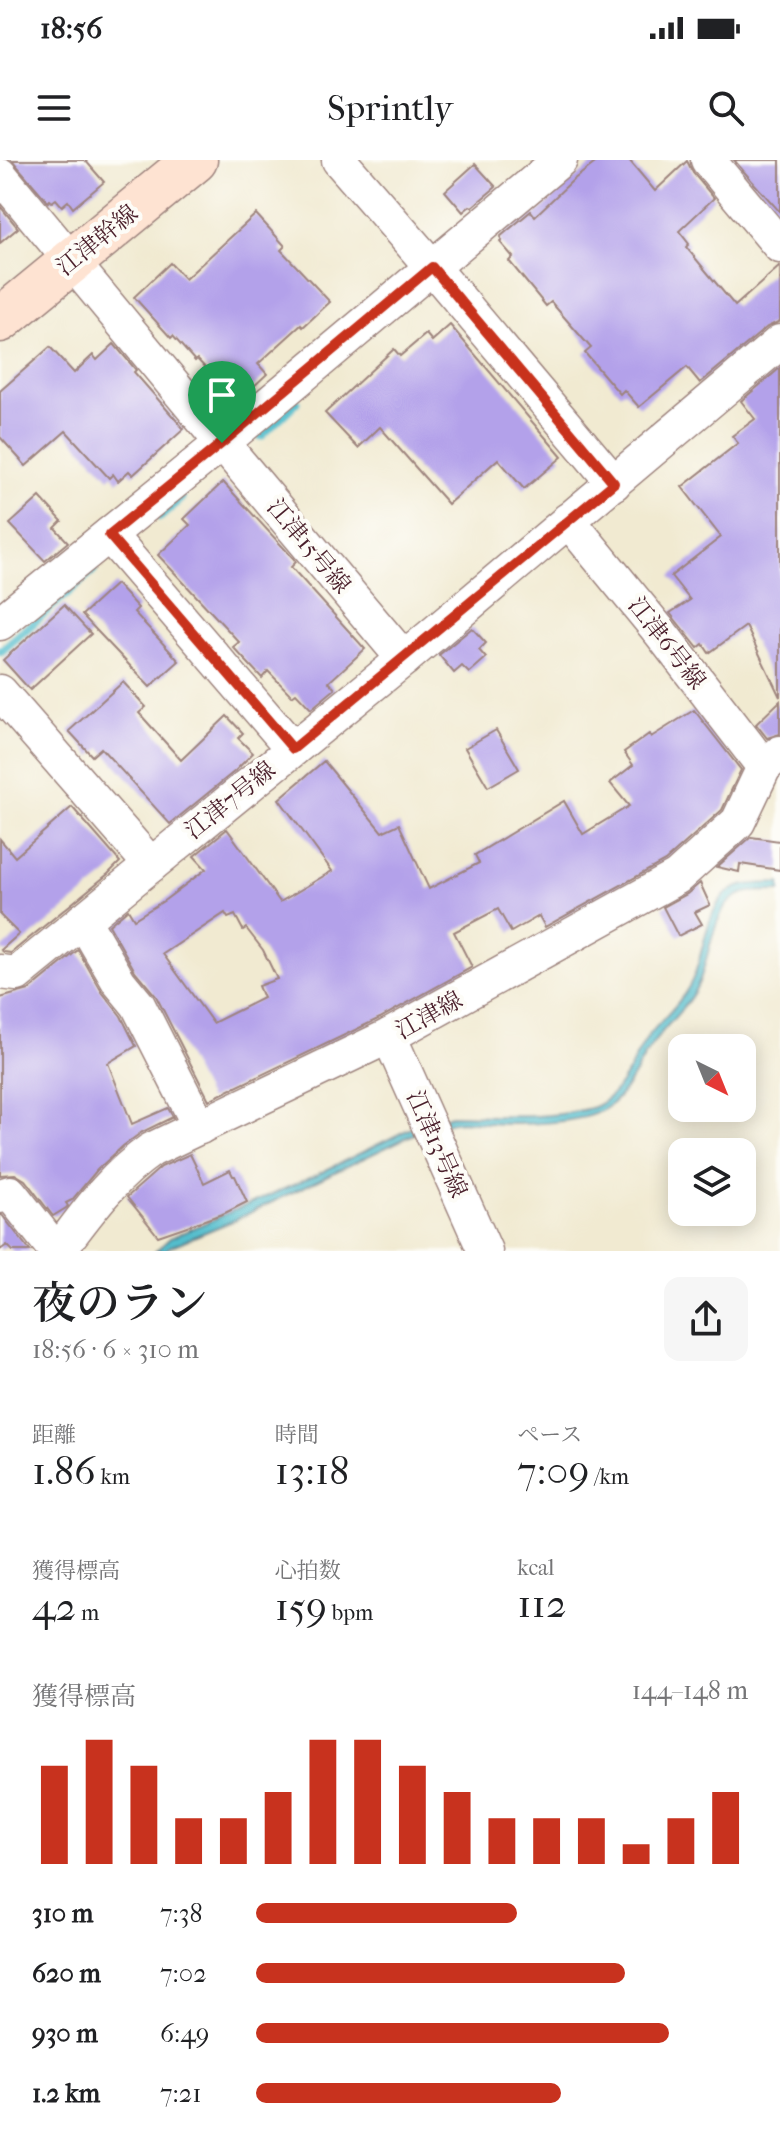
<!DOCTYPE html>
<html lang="ja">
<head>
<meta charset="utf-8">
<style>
	body { margin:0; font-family:"IM FELL French Canon","Noto Serif JP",serif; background:#f6f6f6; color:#202124; height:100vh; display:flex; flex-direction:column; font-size:30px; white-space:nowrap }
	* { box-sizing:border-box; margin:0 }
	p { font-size:26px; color:#757577 }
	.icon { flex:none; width:44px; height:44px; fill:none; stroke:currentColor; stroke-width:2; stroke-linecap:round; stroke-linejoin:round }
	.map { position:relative; height:1091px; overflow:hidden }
	.drawer { display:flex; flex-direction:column; background:#fff; flex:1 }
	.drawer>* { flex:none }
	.needle { width:52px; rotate:137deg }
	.fabs { position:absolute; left:668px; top:874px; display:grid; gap:16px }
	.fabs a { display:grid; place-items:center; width:88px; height:88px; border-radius:16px; background:#fff; box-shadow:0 4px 20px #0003; font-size:40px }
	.pin { position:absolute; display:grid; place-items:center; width:68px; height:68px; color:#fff; margin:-82px -34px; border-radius:50% 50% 50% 0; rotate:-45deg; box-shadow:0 0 8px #0007 }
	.pin .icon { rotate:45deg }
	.round { display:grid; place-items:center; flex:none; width:84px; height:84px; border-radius:16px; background:#f6f6f6 }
	.overview { display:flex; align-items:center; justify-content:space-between; height:136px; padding:0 32px }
	h1 { font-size:44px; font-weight:600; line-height:60px }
	.stats { display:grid; grid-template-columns:repeat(3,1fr); gap:12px; height:136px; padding:8px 32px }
	.stats div { display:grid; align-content:center }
	.stats b { font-size:40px; font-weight:600 }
	.stats small { font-size:22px; font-weight:400 }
	.stats p { font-size:22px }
	.chart { height:224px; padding:16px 32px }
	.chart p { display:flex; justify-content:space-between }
	.chart svg { width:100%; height:144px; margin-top:8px; stroke:#c8321e; stroke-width:6 }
	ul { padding:0 32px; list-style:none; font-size:26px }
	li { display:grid; grid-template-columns:128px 96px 1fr; align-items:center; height:60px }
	li i { height:20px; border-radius:10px; background:#c8321e }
	.status { display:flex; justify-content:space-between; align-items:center; height:56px; padding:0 40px; background:#fff; direction:ltr }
	.status svg { height:22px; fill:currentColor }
	header { display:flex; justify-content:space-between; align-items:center; height:104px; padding:0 32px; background:#fff; font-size:36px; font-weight:600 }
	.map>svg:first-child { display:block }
	.water { fill:#52becd; stroke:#4e6e7c; stroke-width:2 }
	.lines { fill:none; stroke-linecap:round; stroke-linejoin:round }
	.stream { stroke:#52becd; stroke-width:9 }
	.building { fill:#b3a1ea; fill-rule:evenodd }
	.street-casing { stroke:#9e847e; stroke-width:37 }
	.secondary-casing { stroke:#9e847e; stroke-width:47 }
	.street { stroke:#fff; stroke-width:34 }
	.secondary { stroke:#fee3d2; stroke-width:44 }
	.route-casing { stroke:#fff; stroke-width:16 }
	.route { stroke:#c8321e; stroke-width:10 }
	.labels { text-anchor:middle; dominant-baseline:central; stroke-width:8; stroke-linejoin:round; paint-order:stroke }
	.street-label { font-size:24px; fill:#4a1f2b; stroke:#fdfcf7 }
</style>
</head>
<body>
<div class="status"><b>18:56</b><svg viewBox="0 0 49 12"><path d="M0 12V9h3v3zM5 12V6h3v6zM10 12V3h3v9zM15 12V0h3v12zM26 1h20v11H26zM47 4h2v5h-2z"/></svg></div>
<header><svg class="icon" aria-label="menu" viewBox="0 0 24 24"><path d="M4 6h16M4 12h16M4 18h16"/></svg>Sprintly<svg class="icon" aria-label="search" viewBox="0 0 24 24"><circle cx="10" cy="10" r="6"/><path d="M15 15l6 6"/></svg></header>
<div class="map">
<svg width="780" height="1091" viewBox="0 0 780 1091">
	<rect width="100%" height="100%" fill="#fdfcf7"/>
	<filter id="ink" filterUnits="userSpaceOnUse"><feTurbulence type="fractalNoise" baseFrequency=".0125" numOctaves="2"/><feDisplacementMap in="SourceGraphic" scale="16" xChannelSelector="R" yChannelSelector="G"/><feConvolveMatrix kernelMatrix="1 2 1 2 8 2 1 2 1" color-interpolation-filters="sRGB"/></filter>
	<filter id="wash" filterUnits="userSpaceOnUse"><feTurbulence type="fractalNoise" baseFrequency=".006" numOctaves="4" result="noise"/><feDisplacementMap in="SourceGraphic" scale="32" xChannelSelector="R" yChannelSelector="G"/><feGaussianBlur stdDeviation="1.8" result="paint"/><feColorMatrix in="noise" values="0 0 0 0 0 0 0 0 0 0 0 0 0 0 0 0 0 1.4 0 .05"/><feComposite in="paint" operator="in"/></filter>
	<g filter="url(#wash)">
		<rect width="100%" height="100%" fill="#f1ead1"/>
		<!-- water -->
		<g class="water">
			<path d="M780,723V731C765,732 745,729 733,739C713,754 709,798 699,822C689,846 667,863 652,885C637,906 628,933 606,948C582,965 516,965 487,963C473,962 458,959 445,964L443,958L451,955C490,955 528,959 567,953C576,951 587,950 596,946C625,932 632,897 650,874C665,856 685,839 694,816C703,794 706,755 723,737C738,721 760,724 780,723Z"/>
			<path d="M413,967L416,973L237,1059L169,1087L165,1091H156L170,1078L314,1016Z"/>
		</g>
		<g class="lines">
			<!-- stream -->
			<g class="stream">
				<path d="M261,276L296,242"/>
				<path d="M160,357L181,338"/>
				<path d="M1,491L93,410"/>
			</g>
		</g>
		<g id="blocks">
			<!-- building -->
			<g class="building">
				<path d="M12,0H85L104,22L73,48L68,41L62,46L56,39L52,42L50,40L48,42Z"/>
				<path d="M599,0H629L655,31L687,1L693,13L714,38L679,71L689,84L686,87L735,146L780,106V161L767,167L700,223L687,207L639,247L624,230L620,234L585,193L591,188L551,142L546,146L509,101L513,97L500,82L502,80L500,77L531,51L535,56L573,20Z"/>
				<path d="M734,0H780V52L752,21Z"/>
				<path d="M475,4L496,27L472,47L470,46L463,52L445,31Z"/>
				<path d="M0,46L18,68L0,83Z"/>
				<path d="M256,54L285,86L281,90L330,142L303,167L301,165L258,204L267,214L237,242L197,199L195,201L173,176L171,178L134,137L170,103L185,119Z"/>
				<path d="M450,165L562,297L524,329L498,299L448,344L380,267L358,288L325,253L394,189L400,196L426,174L432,181Z"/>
				<path d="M114,184L136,210L134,212L184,269L133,315L129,311L118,321L113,314L109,318L66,271L26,306L0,277V231L50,187L74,213L93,195L97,200Z"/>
				<path d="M780,208V537L746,466L709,493L703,484L698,488L670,453L690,440L671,416L721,377L682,327L738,283L732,276L755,259L741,241Z"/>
				<path d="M223,322L293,398L296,402L291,407L365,489L329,522L335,529L311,549L296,533L292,536L268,511L262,518L233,487L239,482L158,395L190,365L184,359Z"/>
				<path d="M40,337L62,361L55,368L68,382L45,401L10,364Z"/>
				<path d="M116,424L138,448L134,452L179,501L150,527L82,455Z"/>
				<path d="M64,445L91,474L30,530L3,500Z"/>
				<path d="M472,468L486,483L479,490L486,498L469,513L462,506L454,513L439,495Z"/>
				<path d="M123,522L146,547L139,553L181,600L227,556L243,573L238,578L253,593L235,611L170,664L101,588L92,596L69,571Z"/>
				<path d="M780,541V574L767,578L756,564Z"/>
				<path d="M694,550L741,610L722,650L665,701L545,767L539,756L511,772L498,749L454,772L472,807L380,858L209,940L156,836L135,811L109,765L128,749L134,759L165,740L206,709L194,696L227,669L280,742L332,711L279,639L324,601L382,672L399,664L429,729L479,703L475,695L564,641L583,674L629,646L610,623L633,605L624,592L649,574L651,577ZM225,753L228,758L235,755L243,770L246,768L263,790L277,819L258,826L263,838L213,863L163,794Z"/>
				<path d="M496,570L519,609L488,627L465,588Z"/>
				<path d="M72,647L120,702L108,714L11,793L4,792L1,790L19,774L0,755V679L15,697Z"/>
				<path d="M751,677L780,681V710L740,704L739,712L717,707Z"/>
				<path d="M700,723L710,745L695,752L702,764L678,776L663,747L687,734Z"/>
				<path d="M78,790L102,832L121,856L136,886L108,903L132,964L168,948L173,957L142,972L123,986L97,1010L72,1040L66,1043L68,1046L66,1048L53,1056L25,1020L15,1014L0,1015V838L29,830Z"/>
				<path d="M190,994L204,1023L230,1010L233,1016H235L247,1042L225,1053L158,1076L127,1037L161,1007Z"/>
				<path d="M0,1055H2L30,1091H13L7,1085L0,1090Z"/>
			</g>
		</g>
	</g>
	<g filter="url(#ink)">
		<use href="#blocks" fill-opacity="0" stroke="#9e847e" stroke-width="2"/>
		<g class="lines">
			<!-- street casing -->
			<g class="street-casing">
				<g id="street">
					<path d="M339,0L432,107L614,323"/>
					<path d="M708,0L780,86"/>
					<path d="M0,15L222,283L404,499"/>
					<path d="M568,360L660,472L764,607"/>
					<path d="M109,375L293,589"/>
					<path d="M0,463L222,283L560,0"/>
					<path d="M0,532L151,705L404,499L780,182"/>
					<path d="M83,760L119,822L138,845L200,967"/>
					<path d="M0,812L17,814L151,705"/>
					<path d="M389,876L485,1091"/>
					<path d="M0,1036L10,1033L56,1091"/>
					<path d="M58,1091C88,1052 110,1019 151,990L389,876L677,717L738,662L764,607L780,593"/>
				</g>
			</g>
			<!-- secondary casing -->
			<g class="secondary-casing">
				<path id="secondary" d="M0,160L195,0"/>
			</g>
			<!-- street -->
			<use href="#street" class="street"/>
			<!-- secondary -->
			<use href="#secondary" class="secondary"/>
		</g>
	</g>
	<g class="lines" filter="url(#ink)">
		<!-- route casing -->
		<g class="route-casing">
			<path id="route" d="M432,107L614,323L293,589L109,375L222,283Z"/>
		</g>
		<!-- route -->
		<use href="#route" class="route"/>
	</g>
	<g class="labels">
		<!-- street labels -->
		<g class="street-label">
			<text transform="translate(97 80) rotate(-39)">江津幹線</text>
			<text transform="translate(309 386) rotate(50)">江津15号線</text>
			<text transform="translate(667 483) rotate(52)">江津6号線</text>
			<text transform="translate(230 640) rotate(-39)">江津7号線</text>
			<text transform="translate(429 855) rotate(-29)">江津線</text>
			<text transform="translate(437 984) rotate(66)">江津13号線</text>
		</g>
	</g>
</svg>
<div class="fabs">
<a><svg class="needle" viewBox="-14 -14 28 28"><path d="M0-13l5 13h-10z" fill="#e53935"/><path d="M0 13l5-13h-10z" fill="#757577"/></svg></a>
<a><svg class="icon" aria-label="layers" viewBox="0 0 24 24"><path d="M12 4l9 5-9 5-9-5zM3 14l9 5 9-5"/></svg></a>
</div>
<div class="pin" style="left:222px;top:283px;background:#1e9e55"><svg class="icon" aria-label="arrive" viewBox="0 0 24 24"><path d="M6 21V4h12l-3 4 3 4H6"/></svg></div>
</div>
<section class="drawer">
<div class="overview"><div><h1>夜のラン</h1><p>18:56 · 6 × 310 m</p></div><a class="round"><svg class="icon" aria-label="share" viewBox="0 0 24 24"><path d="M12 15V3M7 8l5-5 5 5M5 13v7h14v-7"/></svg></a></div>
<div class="stats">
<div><p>距離</p><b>1.86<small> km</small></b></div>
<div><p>時間</p><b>13:18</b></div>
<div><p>ペース</p><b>7:09<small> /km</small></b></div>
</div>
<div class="stats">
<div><p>獲得標高</p><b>42<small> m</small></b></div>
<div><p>心拍数</p><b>159<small> bpm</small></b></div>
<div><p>kcal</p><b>112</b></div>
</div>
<div class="chart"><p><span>獲得標高</span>144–148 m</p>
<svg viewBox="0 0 160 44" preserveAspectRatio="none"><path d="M5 44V14M15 44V6M25 44V14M35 44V30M45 44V30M55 44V22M65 44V6M75 44V6M85 44V14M95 44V22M105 44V30M115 44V30M125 44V30M135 44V38M145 44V30M155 44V22"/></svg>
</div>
<ul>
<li><b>310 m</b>7:38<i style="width:53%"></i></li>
<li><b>620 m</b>7:02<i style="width:75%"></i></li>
<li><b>930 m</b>6:49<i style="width:84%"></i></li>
<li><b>1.2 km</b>7:21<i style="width:62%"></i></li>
</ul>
</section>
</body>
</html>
